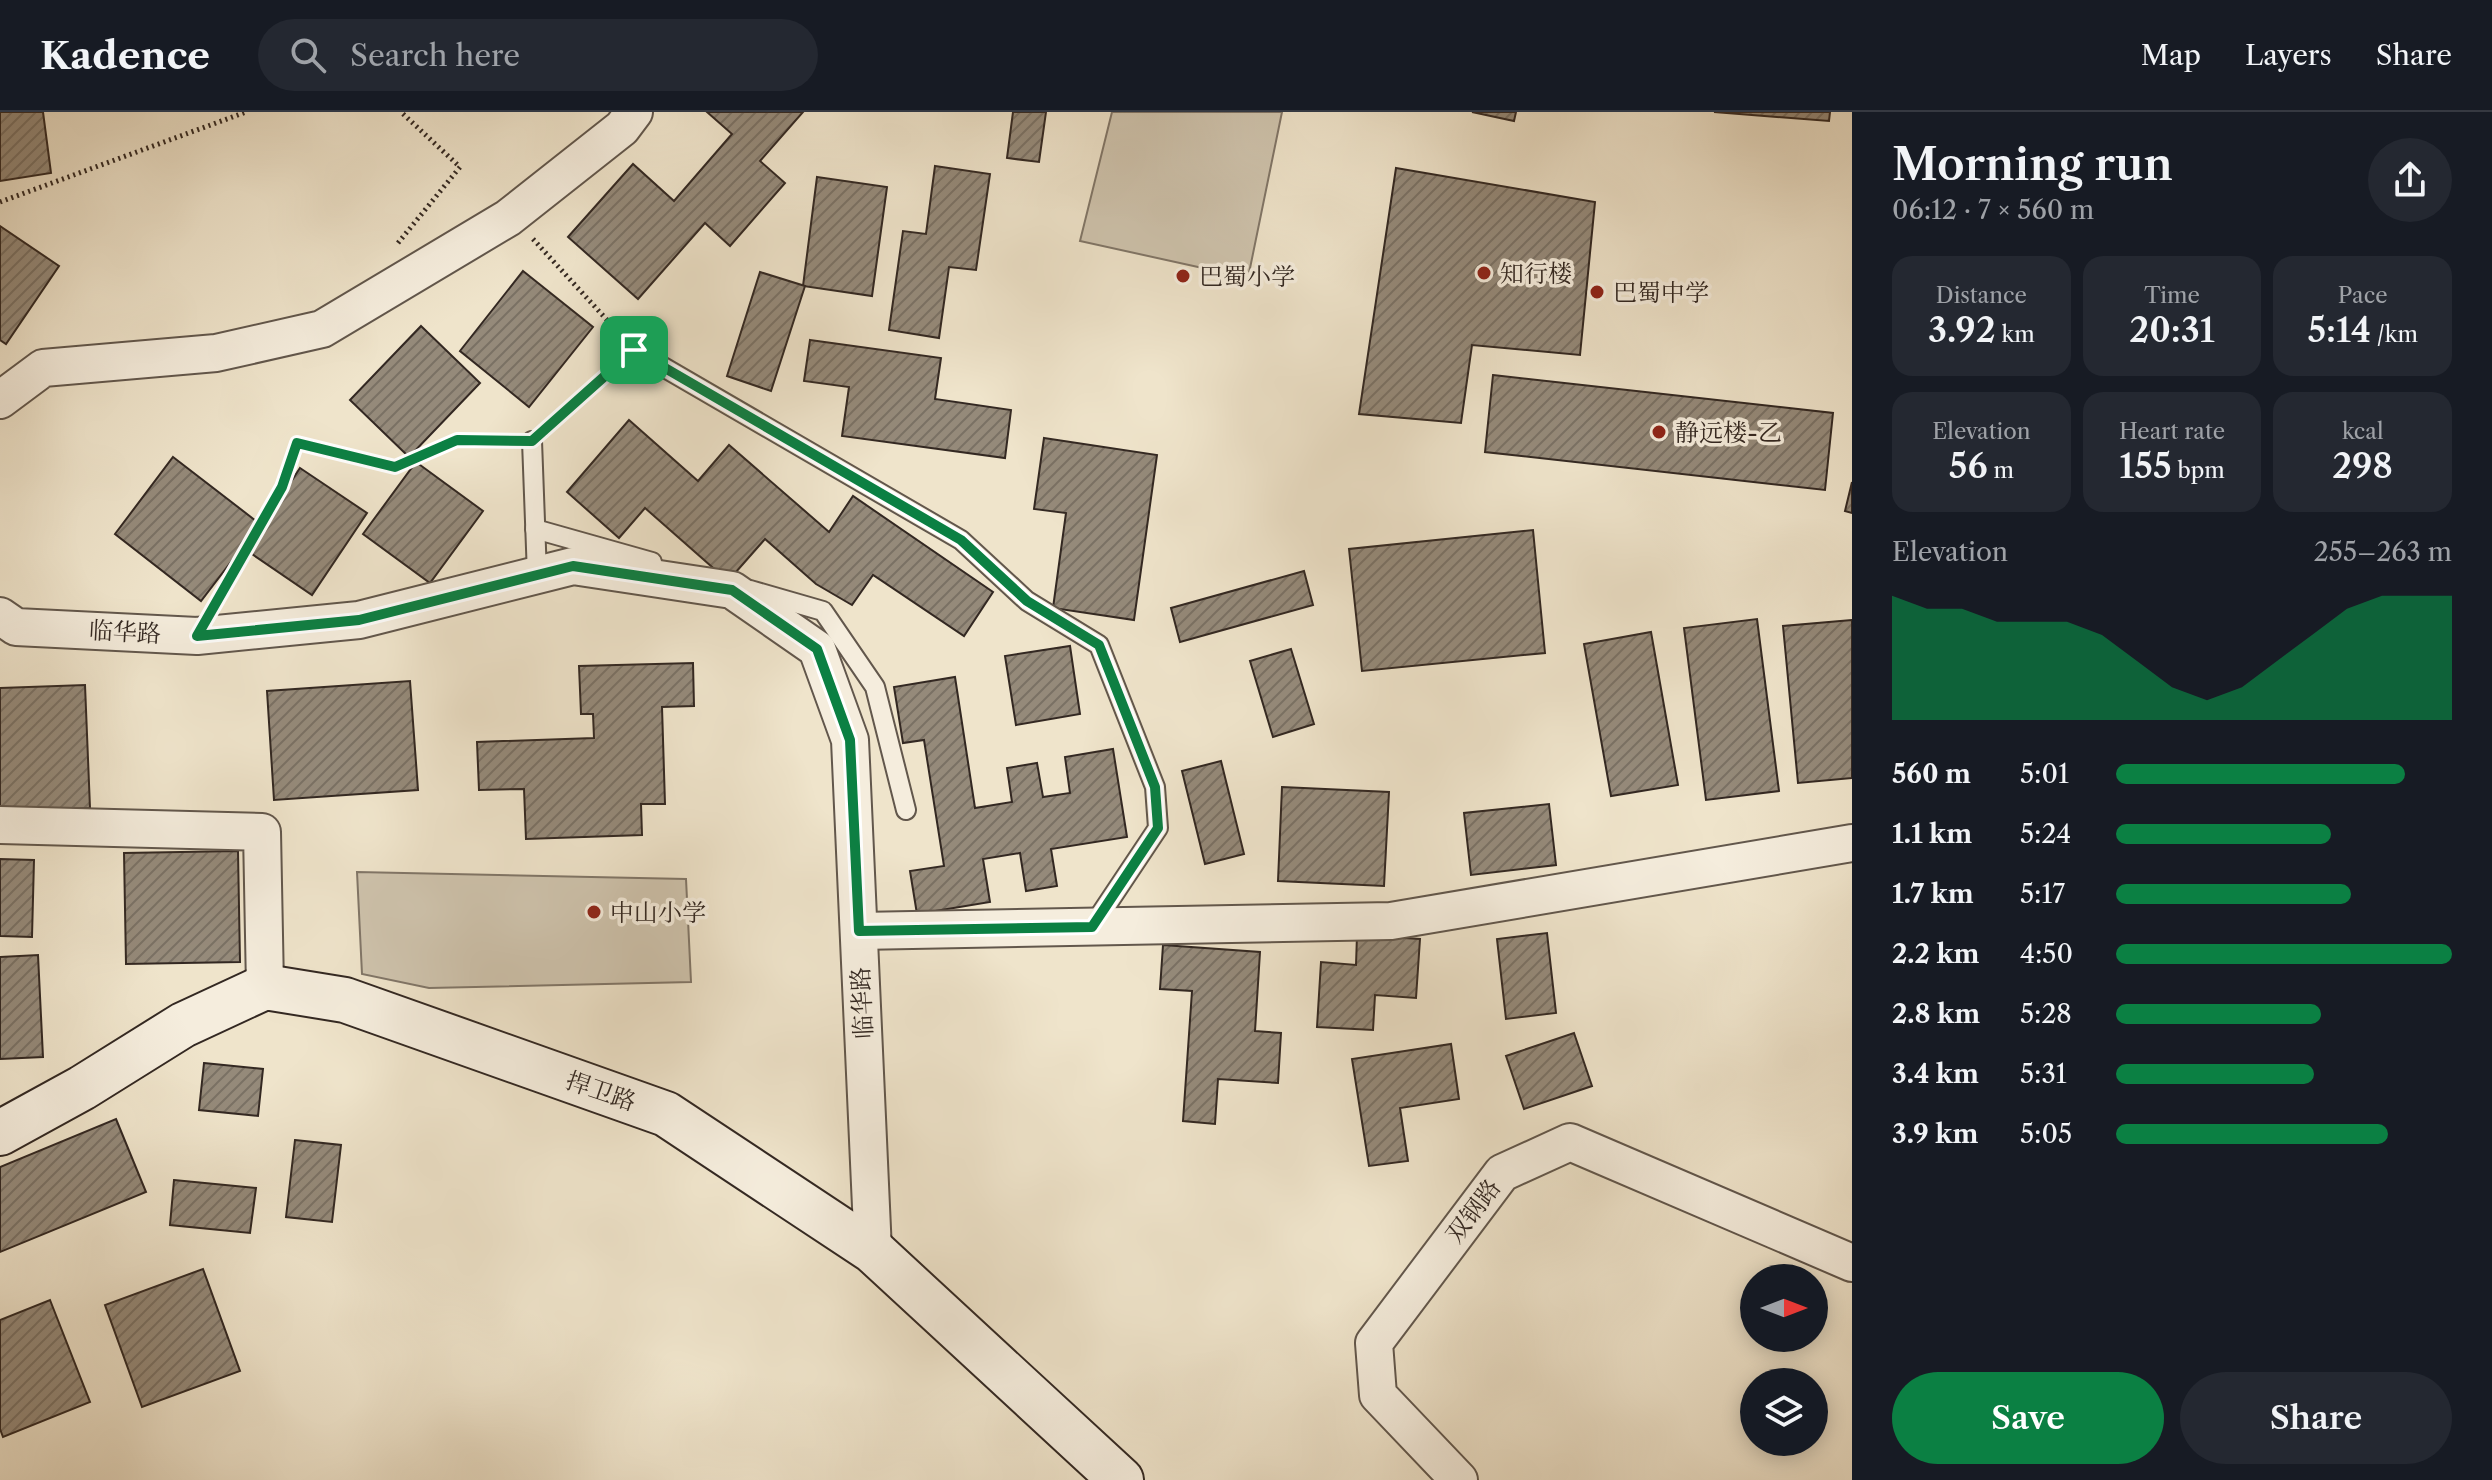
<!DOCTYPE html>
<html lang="en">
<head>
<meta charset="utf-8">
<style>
	body { margin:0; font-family:"Libre Caslon Text","Noto Serif SC",serif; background:#242831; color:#f1f3f6; height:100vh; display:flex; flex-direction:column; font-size:30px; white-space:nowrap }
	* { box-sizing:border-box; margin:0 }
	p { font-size:26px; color:#9ea1a6 }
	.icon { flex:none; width:44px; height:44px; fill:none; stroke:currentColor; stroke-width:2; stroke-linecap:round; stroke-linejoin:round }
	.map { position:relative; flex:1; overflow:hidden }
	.details { display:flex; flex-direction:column; background:#171b24; width:640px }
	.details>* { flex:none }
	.needle { width:52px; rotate:90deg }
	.controls { position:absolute; left:1740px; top:1152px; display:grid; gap:16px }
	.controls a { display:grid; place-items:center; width:88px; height:88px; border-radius:50%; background:#171b24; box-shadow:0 4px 20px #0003; font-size:40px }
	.pin { position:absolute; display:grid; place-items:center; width:68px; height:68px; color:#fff; margin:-34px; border-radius:16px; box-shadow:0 4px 12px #0006 }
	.round { display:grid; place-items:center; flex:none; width:84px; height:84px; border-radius:42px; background:#242831 }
	.overview { display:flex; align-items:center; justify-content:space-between; height:136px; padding:0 40px }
	h1 { font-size:44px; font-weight:600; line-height:60px }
	.metrics { display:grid; grid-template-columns:repeat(3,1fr); gap:12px; height:136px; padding:8px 40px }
	.metrics div { display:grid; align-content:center; border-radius:20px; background:#242831; text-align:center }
	.metrics b { font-size:34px; font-weight:600 }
	.metrics small { font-size:22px; font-weight:400 }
	.metrics p { font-size:22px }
	.chart { height:224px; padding:16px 40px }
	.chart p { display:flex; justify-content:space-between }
	.chart svg { width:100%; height:144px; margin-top:8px; fill:#0b8043; opacity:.7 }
	.action { display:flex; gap:16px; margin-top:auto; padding:16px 40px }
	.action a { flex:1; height:92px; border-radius:48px; background:#0b8043; color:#fff; font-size:32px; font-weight:600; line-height:92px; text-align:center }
	.action a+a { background:#242831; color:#f1f3f6 }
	ul { padding:0 40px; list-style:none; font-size:26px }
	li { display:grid; grid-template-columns:128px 96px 1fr; align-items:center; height:60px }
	li i { height:20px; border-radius:10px; background:#0b8043 }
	header { display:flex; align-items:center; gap:48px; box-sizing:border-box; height:112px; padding:0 40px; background:#171b24; border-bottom:2px solid #363941 }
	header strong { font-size:38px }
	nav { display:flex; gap:44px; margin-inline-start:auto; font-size:28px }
	.search { width:560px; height:72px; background:#242831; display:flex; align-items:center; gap:20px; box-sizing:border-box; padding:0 28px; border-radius:44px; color:#9ea1a6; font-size:30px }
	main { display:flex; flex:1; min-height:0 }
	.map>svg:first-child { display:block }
	.grass { fill:#cfc4ae; stroke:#817668; stroke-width:2 }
	.building { fill:url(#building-hatch); stroke:#332822; stroke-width:2 }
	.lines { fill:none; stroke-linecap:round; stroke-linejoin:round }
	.lane-casing { stroke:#62574c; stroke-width:22 }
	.street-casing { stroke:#62574c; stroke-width:40 }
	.secondary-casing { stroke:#332822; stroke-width:48 }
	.path { stroke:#332822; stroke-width:5; stroke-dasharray:2 4; stroke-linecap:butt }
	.lane { stroke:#f5eddd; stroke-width:18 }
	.street { stroke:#f5eddd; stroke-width:36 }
	.secondary { stroke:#f5eddd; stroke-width:44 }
	.route-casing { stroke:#fff; stroke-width:16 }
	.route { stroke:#0b8043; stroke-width:10 }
	.poi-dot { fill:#8f2418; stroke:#f5eddd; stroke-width:3 }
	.labels { text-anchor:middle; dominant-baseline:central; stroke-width:7; stroke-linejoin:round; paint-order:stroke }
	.poi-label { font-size:24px; fill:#332822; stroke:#f5eddd; text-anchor:start }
	.street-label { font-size:24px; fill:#332822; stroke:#f5eddd }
</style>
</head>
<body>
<header>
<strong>Kadence</strong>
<div class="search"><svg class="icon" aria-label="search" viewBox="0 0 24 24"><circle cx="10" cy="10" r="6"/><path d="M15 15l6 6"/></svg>Search here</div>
<nav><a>Map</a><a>Layers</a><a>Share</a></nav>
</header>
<main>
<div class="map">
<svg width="1852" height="1368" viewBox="0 0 1852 1368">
	<defs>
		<pattern id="building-hatch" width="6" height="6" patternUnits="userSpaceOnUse" patternTransform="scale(2)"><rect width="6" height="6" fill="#958a7a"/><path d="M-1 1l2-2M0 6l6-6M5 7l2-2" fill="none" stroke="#7a7164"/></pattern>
	</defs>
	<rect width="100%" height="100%" fill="#efe4cb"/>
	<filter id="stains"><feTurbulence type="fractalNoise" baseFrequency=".0025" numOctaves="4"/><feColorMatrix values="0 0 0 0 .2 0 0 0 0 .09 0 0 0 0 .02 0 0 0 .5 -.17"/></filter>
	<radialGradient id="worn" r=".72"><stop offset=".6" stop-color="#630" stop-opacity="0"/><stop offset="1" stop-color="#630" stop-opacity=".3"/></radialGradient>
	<!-- grass -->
	<g class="grass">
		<path d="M1112,0H1282L1248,166L1080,129Z"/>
		<path d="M357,760L686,767L691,870L429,876L362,862Z"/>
	</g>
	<!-- building -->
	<g class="building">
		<path d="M0,0H43L51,61L0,69Z"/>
		<path d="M707,0H803L760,49L785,71L730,134L705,111L638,187L568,125L633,52L674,89L732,22Z"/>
		<path d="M1013,0H1046L1039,50L1007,46Z"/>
		<path d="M1472,0H1516L1514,9Z"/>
		<path d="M1714,0H1830L1829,9Z"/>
		<path d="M935,54L990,62L976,158L949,155L939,226L889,218L903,119L926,122Z"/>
		<path d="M1396,56L1595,90L1580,243L1472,233L1461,311L1359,302Z"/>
		<path d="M817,65L887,75L872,184L803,174Z"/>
		<path d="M0,114L59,154L6,232L0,228Z"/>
		<path d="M523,159L593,215L529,295L460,239Z"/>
		<path d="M760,160L805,174L771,279L727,264Z"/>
		<path d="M421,214L480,271L409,345L350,288Z"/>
		<path d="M810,228L941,246L935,287L1011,298L1005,346L842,324L849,275L804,269Z"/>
		<path d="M1493,263L1833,301L1825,378L1485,340Z"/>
		<path d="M629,308L698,369L729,333L829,420L853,384L993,480L964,524L873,463L852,493L816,472L765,427L728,469L645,396L619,426L567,380Z"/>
		<path d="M1044,326L1157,343L1134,508L1053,496L1066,401L1034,397Z"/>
		<path d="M173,345L260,412L201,489L115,422Z"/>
		<path d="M416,350L483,399L430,471L363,422Z"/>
		<path d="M300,356L367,401L312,483L246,438Z"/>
		<path d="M1852,370V401L1845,399Z"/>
		<path d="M1533,418L1545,541L1362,559L1349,437Z"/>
		<path d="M1304,459L1313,493L1180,530L1171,496Z"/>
		<path d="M1757,507L1779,679L1706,688L1684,516Z"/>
		<path d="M1852,508V666L1798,671L1783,514Z"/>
		<path d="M1651,520L1678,673L1611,684L1584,532Z"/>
		<path d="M1070,534L1080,602L1016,613L1005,544Z"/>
		<path d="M1291,537L1314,612L1273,625L1250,549Z"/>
		<path d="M693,551L694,594L662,595L665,692H641L642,723L526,727L524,677L479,678L477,630L594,626L593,602H581L579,554Z"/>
		<path d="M955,565L975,696L1012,690L1007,656L1037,651L1043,685L1070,681L1065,645L1113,637L1127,725L1051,737L1057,774L1026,779L1020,741L983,747L990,790L917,802L910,759L944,754L924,628L903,631L894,575Z"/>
		<path d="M410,569L418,678L274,688L267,579Z"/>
		<path d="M85,573L90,696L0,699V576Z"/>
		<path d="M1221,649L1244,742L1205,752L1182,659Z"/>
		<path d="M1282,675L1389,680L1384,774L1278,769Z"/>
		<path d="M1549,692L1556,753L1471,763L1464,701Z"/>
		<path d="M238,739L240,850L126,852L124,741Z"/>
		<path d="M0,747L34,748L32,825L0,824Z"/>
		<path d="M1547,821L1556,901L1506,907L1497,827Z"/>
		<path d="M1357,823L1420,827L1416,886L1375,883L1373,918L1317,915L1321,850L1356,853Z"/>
		<path d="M1163,833L1260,840L1255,919L1281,921L1278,971L1218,967L1215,1012L1183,1009L1192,879L1160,877Z"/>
		<path d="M38,843L43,945L0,947V845Z"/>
		<path d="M1574,921L1592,974L1524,997L1506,944Z"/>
		<path d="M1451,932L1459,987L1400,996L1408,1049L1369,1054L1352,947Z"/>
		<path d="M204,951L263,957L258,1004L199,998Z"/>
		<path d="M116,1007L146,1080L0,1140V1055Z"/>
		<path d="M295,1028L341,1033L332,1110L286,1105Z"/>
		<path d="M174,1068L256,1076L250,1121L170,1113Z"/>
		<path d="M203,1157L240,1259L142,1295L105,1193Z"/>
		<path d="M50,1188L90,1290L3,1325L0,1317V1208Z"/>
	</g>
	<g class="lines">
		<!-- lane casing -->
		<g class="lane-casing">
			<g id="lane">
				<path d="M634,238L961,428L1027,489L1099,533L1155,675L1158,716L1092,815"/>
				<path d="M532,329L537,463"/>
				<path d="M535,417L652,450"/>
				<path d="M750,478L823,499L875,575L906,698"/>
			</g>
		</g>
		<!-- street casing -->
		<g class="street-casing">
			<g id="street">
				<path d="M0,288L43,256L216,241L322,217L508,106L622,16L634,0"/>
				<path d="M0,504L16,515L197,524L359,508L573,454L732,478L817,537L850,628L873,1139"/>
				<path d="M0,713L262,720L265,875"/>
				<path d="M859,819L1391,809L1852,731"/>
				<path d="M1459,1368L1378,1283L1374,1231L1502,1061L1570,1030L1852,1151"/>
			</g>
		</g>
		<!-- secondary casing -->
		<g class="secondary-casing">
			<path id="secondary" d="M0,1021L82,976L183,913L265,875L345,888L666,1002L873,1139L1121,1368"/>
		</g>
		<!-- path -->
		<g class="path">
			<path d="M0,90L246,0"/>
			<path d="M533,127L618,220"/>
			<path d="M398,131L460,55L401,0"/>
			<path d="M550,313L617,253"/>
			<path d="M215,491L282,375L297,331L395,355L457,328H510"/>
		</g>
		<!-- lane -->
		<use href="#lane" class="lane"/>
		<!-- street -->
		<use href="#street" class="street"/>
		<!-- secondary -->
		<use href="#secondary" class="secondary"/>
	</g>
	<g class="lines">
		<!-- route casing -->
		<g class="route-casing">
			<path id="route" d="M634,238L961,428L1027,489L1099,533L1155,675L1158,716L1092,815L859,819L850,628L817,537L732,478L573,454L359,508L197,524L282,375L297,331L395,355L457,328L532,329Z"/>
		</g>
		<!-- route -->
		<use href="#route" class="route"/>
	</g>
	<!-- markers -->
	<g class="poi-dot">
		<circle cx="1484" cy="161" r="8"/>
		<circle cx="1183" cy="164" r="8"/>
		<circle cx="1597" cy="180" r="8"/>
		<circle cx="1659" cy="320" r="8"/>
		<circle cx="594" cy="800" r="8"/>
	</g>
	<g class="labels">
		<!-- poi labels -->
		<g class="poi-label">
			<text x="1500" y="161">知行楼</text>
			<text x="1199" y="164">巴蜀小学</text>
			<text x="1613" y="180">巴蜀中学</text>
			<text x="1675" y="320">静远楼-乙</text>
			<text x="610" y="800">中山小学</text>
		</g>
		<!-- street labels -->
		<g class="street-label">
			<text transform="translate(125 520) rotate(3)">临华路</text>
			<text transform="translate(862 891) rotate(-93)">临华路</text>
			<text transform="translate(601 979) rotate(19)">捍卫路</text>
			<text transform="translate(1473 1099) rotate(-53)">双钢路</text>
		</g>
	</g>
	<rect width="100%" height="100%" filter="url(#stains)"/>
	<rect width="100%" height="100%" fill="url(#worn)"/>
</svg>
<div class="controls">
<a><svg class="needle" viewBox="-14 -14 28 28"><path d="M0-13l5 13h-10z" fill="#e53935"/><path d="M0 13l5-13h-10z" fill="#9ea1a6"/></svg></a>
<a><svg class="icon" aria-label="layers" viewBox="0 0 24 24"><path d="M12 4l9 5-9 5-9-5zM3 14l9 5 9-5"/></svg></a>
</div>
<div class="pin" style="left:634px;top:238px;background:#1e9e55"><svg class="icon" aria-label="arrive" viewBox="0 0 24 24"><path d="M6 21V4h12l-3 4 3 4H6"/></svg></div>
</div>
<section class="details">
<div class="overview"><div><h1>Morning run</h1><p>06:12 · 7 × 560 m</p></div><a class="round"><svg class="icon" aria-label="share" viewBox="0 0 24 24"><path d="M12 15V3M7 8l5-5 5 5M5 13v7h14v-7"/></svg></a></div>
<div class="metrics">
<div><p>Distance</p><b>3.92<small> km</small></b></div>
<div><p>Time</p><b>20:31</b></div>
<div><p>Pace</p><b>5:14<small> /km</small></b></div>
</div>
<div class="metrics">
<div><p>Elevation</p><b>56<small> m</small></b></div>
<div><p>Heart rate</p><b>155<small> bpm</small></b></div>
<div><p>kcal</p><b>298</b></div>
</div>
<div class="chart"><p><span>Elevation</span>255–263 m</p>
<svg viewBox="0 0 160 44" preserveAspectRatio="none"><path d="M0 44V6L10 10L20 10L30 14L40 14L50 14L60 18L70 26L80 34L90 38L100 34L110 26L120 18L130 10L140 6L150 6L160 6V44z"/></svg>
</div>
<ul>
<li><b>560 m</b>5:01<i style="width:86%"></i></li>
<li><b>1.1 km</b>5:24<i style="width:64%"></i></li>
<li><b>1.7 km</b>5:17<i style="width:70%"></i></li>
<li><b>2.2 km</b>4:50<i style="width:100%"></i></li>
<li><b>2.8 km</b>5:28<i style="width:61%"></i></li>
<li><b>3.4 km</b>5:31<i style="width:59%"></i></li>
<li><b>3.9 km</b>5:05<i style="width:81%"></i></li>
</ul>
<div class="action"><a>Save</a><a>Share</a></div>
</section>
</main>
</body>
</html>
